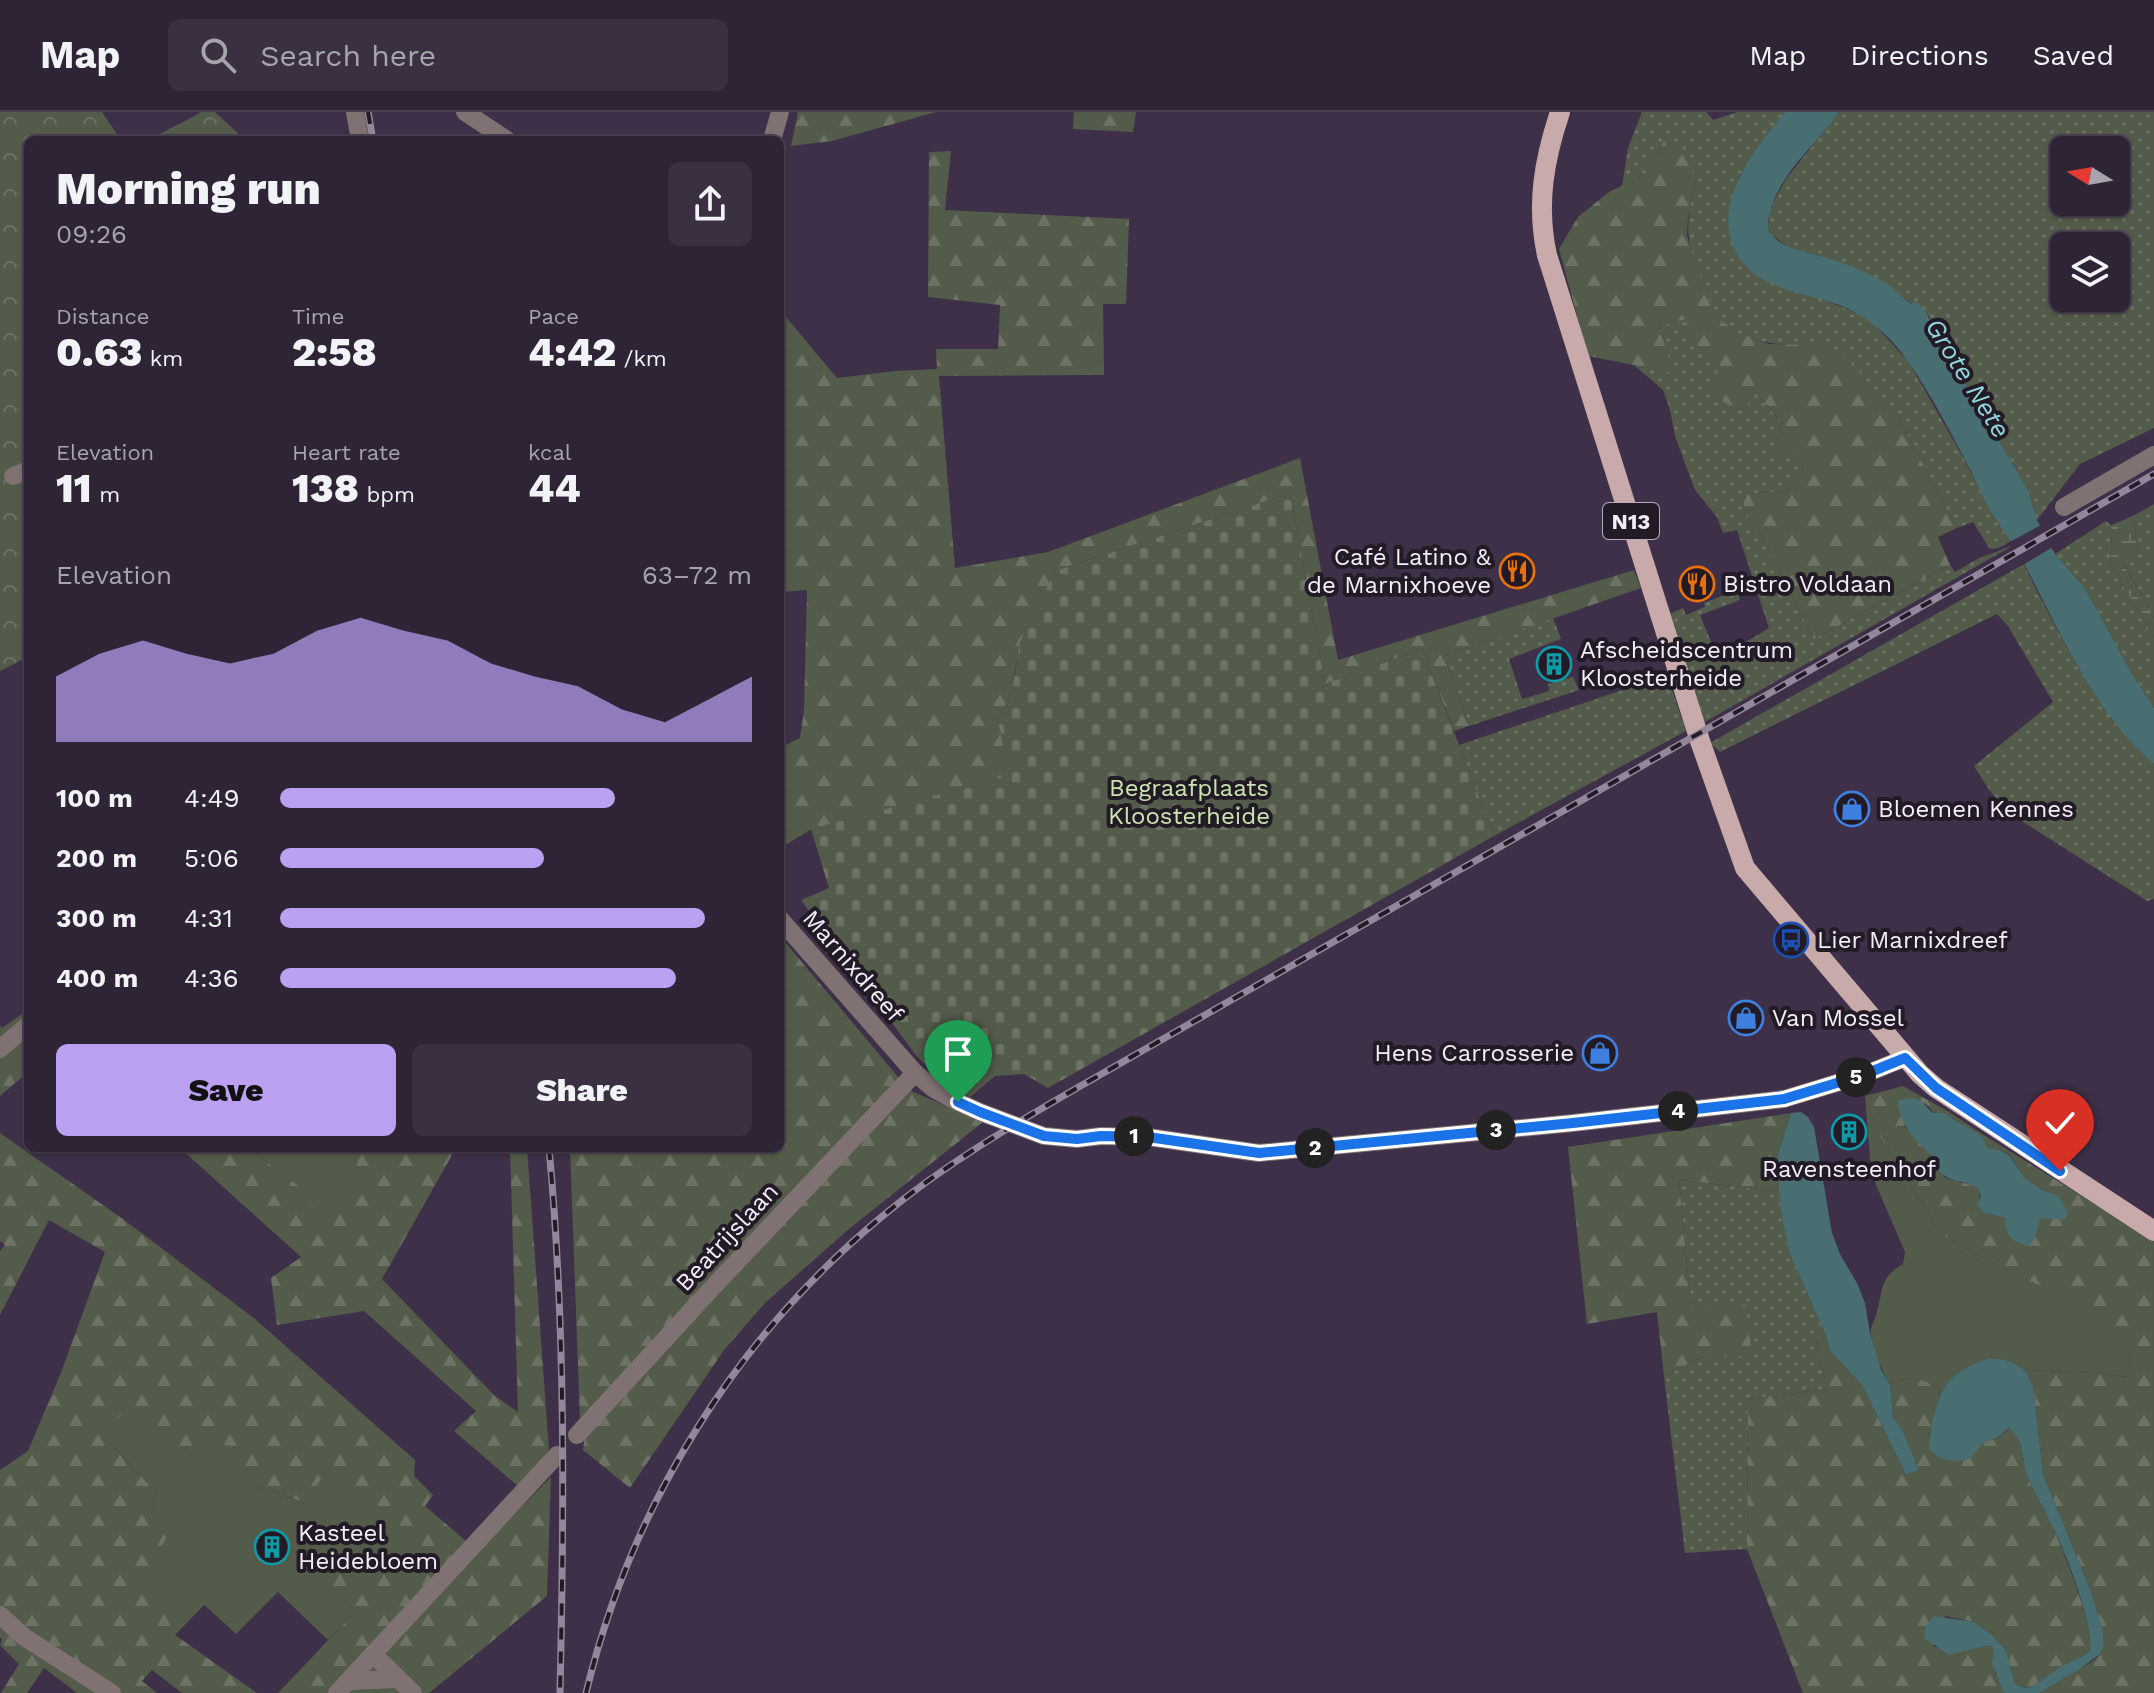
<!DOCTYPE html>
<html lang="en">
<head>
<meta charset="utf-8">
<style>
	body { margin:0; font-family:"Work Sans",sans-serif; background:#3a3042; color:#f1f3f6; height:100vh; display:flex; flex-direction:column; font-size:30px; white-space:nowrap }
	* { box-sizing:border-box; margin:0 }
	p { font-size:26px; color:#a7a4ad }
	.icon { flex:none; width:44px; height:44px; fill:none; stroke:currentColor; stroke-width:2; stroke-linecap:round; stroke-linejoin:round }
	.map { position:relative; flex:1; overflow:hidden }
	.sheet { position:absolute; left:24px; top:24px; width:760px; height:1016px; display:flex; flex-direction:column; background:#2e2436; border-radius:12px; box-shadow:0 2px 6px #0004,0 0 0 2px #494151 }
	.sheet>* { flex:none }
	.needle { width:52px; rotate:281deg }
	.tools { position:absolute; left:2050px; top:24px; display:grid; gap:16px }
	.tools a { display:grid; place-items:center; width:80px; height:80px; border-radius:12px; background:#2e2436; box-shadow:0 2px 6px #0004,0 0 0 2px #494151; font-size:40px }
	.pin { position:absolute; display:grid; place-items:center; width:68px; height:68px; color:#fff; margin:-82px -34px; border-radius:50% 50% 50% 0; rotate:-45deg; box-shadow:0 0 8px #0007 }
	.pin .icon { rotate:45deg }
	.km { position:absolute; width:40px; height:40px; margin:-20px; border-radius:50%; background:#222; color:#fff; font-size:22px; line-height:40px; text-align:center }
	.round { display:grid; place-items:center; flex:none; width:84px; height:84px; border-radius:12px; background:#3a3042 }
	.headline { display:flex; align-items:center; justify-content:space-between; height:136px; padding:0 32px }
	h1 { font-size:44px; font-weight:800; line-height:60px }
	.metrics { display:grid; grid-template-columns:repeat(3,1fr); gap:12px; height:136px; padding:8px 32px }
	.metrics div { display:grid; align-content:center }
	.metrics b { font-size:40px; font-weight:800 }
	.metrics small { font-size:22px; font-weight:400 }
	.metrics p { font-size:22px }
	.chart { height:224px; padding:16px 32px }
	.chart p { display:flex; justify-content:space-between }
	.chart svg { width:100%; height:144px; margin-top:8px; fill:#bca0f2; opacity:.7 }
	.primary-button { display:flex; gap:16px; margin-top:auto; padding:16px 32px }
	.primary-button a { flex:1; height:92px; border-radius:12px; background:#bca0f2; color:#111; font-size:32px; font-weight:800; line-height:92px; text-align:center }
	.primary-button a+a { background:#3a3042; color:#f1f3f6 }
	ul { padding:0 32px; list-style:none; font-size:26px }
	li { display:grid; grid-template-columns:128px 96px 1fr; align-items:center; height:60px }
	li i { height:20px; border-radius:10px; background:#bca0f2 }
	header { display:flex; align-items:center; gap:48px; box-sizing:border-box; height:112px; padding:0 40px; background:#2e2436; border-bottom:2px solid #494151 }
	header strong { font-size:38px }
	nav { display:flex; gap:44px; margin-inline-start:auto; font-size:28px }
	.search { width:560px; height:72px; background:#3a3042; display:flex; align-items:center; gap:20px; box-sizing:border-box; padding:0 28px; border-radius:12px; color:#a7a4ad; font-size:30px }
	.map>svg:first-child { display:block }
	.grass { fill:url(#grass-dots); fill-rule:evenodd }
	.forest { fill:url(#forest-firs); fill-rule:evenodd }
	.wetland { fill:url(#wetland-marsh) }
	.cemetery { fill:url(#cemetery-stones) }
	.park { fill:url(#park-crowns) }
	.garden { fill:#535b4a }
	.water { fill:#496e71 }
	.pier { fill:#3e3048 }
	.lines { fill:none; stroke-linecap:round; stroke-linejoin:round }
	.minor { stroke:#807172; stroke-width:18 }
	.major { stroke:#c8aaab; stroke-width:20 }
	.rail-casing { stroke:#93879b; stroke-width:7 }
	.rail { stroke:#221b26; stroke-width:4; stroke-dasharray:12; stroke-linecap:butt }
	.route-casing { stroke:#fff; stroke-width:16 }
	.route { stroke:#1a73e8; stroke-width:10 }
	.labels { text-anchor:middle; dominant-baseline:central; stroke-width:8; stroke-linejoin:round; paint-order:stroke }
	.shield { fill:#221b26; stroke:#b6adbc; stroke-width:2 }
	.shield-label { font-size:22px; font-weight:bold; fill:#f5ecfc }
	.poi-label { font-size:24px; fill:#f5ecfc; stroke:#221b26; text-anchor:start }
	.park-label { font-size:24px; fill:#cbe3b1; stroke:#221b26 }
	.street-label { font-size:24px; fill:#f5ecfc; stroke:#221b26 }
	.water-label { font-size:26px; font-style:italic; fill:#90d7de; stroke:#221b26 }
</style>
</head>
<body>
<header>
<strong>Map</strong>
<div class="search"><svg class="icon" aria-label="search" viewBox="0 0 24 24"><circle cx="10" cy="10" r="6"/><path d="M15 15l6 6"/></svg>Search here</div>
<nav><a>Map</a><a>Directions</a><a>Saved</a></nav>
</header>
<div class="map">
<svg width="2154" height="1581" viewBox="0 0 2154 1581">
	<defs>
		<pattern id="grass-dots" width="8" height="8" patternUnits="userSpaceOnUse" patternTransform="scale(2)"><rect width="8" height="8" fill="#535b4a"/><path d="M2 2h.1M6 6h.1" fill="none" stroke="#6c7365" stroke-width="1.8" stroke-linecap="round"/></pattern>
		<pattern id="forest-firs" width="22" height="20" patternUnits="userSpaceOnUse" patternTransform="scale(2)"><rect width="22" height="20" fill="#535b4a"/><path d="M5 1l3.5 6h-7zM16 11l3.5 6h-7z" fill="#6c7365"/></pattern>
		<pattern id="wetland-marsh" width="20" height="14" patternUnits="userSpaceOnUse" patternTransform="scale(2)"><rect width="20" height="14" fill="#535b4a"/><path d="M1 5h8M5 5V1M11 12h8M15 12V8" fill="none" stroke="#6c7365"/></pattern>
		<pattern id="cemetery-stones" width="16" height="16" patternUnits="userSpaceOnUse" patternTransform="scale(2)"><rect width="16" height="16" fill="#535b4a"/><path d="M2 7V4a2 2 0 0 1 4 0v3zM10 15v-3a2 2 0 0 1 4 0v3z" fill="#6c7365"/></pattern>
		<pattern id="park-crowns" width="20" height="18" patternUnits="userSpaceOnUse" patternTransform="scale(2)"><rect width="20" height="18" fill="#535b4a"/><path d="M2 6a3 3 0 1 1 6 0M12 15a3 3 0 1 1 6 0" fill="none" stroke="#6c7365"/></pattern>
	</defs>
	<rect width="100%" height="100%" fill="#3e3048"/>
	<!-- grass -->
	<g class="grass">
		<path d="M1642,0H1706L1713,8L1737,0H1785L1740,63L1730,93L1827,189L1859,202L1874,212L1908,249L1963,345L1994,404L2011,429C2004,433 1997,439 1989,436L1973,410L1957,416L1897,303L1827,233C1787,234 1731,235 1710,193C1706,184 1703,174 1700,164C1684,121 1686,112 1696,68L1664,29L1645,62L1622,74L1628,36Z"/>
		<path d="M1839,0H2154V316L2080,352L2037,408L2028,378L1940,228L1931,215L1929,204L1876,166L1821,144L1788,135L1771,122L1768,116L1769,101L1776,85L1786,67ZM2064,38H2116V90H2064ZM2064,134H2116V186H2064Z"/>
		<path d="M1685,206L1698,236L1720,254L1715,286L1744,299L1755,279L1782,311L1777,329L1803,344L1802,365L1784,379L1745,382L1743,397L1757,416L1814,527L1950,453L1955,460L1979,446L2012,434L1703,611L1667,503L1683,496L1686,503L1705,495L1704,491L1737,478L1740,488L1700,503L1718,547L1769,516L1737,418L1723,421L1717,405L1695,378L1675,324L1670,298L1663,278L1634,253L1673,260L1659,215Z"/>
		<path d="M2154,392V505L2123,450L2138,440L2133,404Z"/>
		<path d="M2106,409L2111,413L2112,439L2109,451L2154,525V596L2131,560L2085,476L2055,442Z"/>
		<path d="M2024,452C2029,462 2033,472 2038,481C2066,535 2107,613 2154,652V787L2147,789L2014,704L1990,679L1974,654L2053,590L2008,514L1997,502L1720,640L1710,631Z"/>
		<path d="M1553,506L1561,527L1509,547L1522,587L1549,579L1548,572L1573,565L1579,578L1469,614L1444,544Z"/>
		<path d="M1667,563L1686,619L1494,724L1459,633Z"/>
		<path d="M1679,1068L1779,1079L1789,1140L1826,1224L1816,1229L1827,1277L1748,1287L1747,1437L1685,1441L1664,1264L1702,1245L1752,1243L1691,1195Z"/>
	</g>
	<!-- forest -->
	<g class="forest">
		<path d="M798,0H936L832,29L791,34Z"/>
		<path d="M1074,0H1136L1133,20L1073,17Z"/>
		<path d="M1664,29L1681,31L1696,68L1688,105L1687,124L1711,194L1722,209L1738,221L1769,232L1827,233L1842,240L1897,303L1957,416L1938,425L1950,453L1814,527L1757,416L1743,397L1745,382L1784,379L1802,365L1803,344L1778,342L1777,329L1782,311L1756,280L1744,299L1714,286V266L1720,254L1698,236L1685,207L1659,215L1674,261L1588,244L1559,137L1578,105L1609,80L1645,62Z"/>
		<path d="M951,39L945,98L1129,107L1126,192H1103L1104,263L939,264L955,456L1048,440L1300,346L1338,548L1634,458L1641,476L1444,544L1469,614L1454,619L1422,537L1325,572L1290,381L1055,459L1016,552L1012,579L998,608L1010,664L812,717L780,736V636L800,626L804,598L807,478L780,480V198L837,266L895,259L937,257L936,237H998L1000,193L928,185L929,40Z"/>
		<path d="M780,824L909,978L983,1010L849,1117L765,1191L724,1238L630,1376L583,1338L587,1304L580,1309L570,1036H780Z"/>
		<path d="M28,898V960L0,984V914L2,916Z"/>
		<path d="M1903,974L1949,1000L1987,1025L2154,1129V1581H2039L2093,1549L2101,1541L2104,1534L2103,1521L2092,1482L2043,1362L2033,1274L2025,1258L2096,1261L2128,1265L2130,1245L1995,1152L1942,1123L1876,1018L1865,984ZM1925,991L1934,1001C1948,999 1981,1023 1987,1036L2000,1038L2009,1042L2024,1065L2042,1078L2058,1083L2051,1106L2040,1105L2035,1126L2006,1106L1984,1101L1978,1076C1967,1070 1956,1070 1944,1065L1937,1048L1904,1014Z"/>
		<path d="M1791,1001L1778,1042L1779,1079L1679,1068L1691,1195L1746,1193L1752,1244L1702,1245L1664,1264L1657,1200L1587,1212L1568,1035Z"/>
		<path d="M0,1021L123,1107L255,1207L415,1348L414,1364L433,1383L425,1394L478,1439L551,1365L547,1484L429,1581H278L356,1499L307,1454L328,1428L332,1353L304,1391L276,1380L248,1373L203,1329L173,1341L111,1332L156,1380L151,1411L167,1424L199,1488L205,1492L175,1523L257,1581H182L152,1558L142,1569L157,1581H77L44,1556L27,1581H1L19,1552L0,1533L2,1527L0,1525V1358L28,1339L62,1258L105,1140L49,1108L0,1203V1139L5,1133L0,1129Z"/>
		<path d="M180,1036H256L260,1045L309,1081L360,1042L353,1036H456L382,1167L495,1284L518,1300L510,1036H527L549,1338L519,1375L454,1319L476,1299L364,1199L277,1213L271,1166L301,1145Z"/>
		<path d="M1826,1224L1830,1239L1862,1273L1906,1363L1919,1358L1903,1319L1893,1305L1890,1272C1912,1263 1919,1265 1939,1276L1940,1287L1929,1324L1984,1330L1995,1327L2010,1316C2028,1331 2020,1347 2028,1366C2035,1383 2045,1399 2053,1416C2064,1441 2074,1466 2082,1492C2087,1508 2091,1522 2090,1540L2058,1556L2034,1574L2025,1576L2015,1572L2006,1538L1991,1522L1974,1510L1945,1504L1933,1534C1953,1541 1970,1536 1990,1533L1994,1537L1995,1562L2000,1567L2004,1581H1803L1747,1437L1748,1287L1827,1277L1816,1229Z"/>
	</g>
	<!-- wetland -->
	<path class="wetland" d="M2133,404L2138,440L2123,451L2154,505V525L2109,451L2112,439L2111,413Z"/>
	<!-- cemetery -->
	<path class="cemetery" d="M1290,381L1325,572L1422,537L1494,724L1048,976L1024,962L995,964L970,985L942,970L915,942L801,788L829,776L811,717L1009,664L998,608L1012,579L1020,530L1055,459Z"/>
	<!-- park -->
	<g class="park">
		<path d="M0,0H102L121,28H28V545L0,559Z"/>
		<path d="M202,0H215L245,28H148Z"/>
	</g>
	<!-- garden -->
	<g class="garden">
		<path d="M1865,984L1876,1018L1942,1123L1995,1152L2064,1185L2130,1245L2129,1265L2096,1261L2025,1258L2003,1247H1987L1954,1264L1946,1273L1940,1287L1939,1276C1918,1265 1911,1263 1890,1272C1881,1258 1874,1241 1871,1224C1869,1216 1875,1208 1877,1200C1883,1177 1880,1165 1903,1152L1905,1140L1876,1073L1870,1046Z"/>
		<path d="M256,1036H353L360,1042L350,1076L320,1112L308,1081L260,1045Z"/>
		<path d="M125,1300L173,1341L203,1329L241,1336L248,1373L276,1380L303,1391L332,1353L403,1416L368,1462L328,1429L308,1454L356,1499L328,1528L278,1480L236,1522L199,1488L182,1502L146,1465L167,1424L150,1411L156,1380L111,1332L107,1316Z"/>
	</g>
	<!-- water -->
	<g class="water">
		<path d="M1785,0H1839C1817,32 1780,61 1770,100C1768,107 1766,117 1772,123C1781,134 1796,137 1810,141C1836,148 1866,158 1889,173C1896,178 1901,184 1907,189C1917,196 1908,187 1919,192C1927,197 1933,218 1940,228L2028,378L2037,408L2055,442L2085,476L2131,560L2154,596V652C2098,606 2059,519 2026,455C2017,437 2005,422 1994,404C1985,391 1979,376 1972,361C1953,325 1932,284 1909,251C1894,228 1871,207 1846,196C1810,179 1757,181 1736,140C1710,91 1755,37 1785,0Z"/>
		<path d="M1909,986C1925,987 1923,993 1933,1001H1943L1977,1021L1983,1026L1987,1036L2000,1038L2009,1043L2024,1065L2042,1078L2058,1083L2068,1101L2065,1108L2040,1106L2035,1126L2029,1134C2013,1130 2004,1123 2006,1106L1984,1101L1977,1093L1981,1085L1978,1076C1960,1066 1952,1073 1935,1056L1937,1048C1919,1031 1898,1015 1898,988Z"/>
		<path d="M1801,1000L1808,1005L1814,1015L1832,1121L1840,1142L1858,1173L1865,1191L1870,1221L1881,1258L1890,1272L1893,1305L1903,1319L1919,1358L1906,1363L1862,1273L1830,1239L1826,1224L1789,1140L1782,1104L1779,1079L1778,1042L1791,1001Z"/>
		<path d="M1987,1247H2003L2015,1252L2025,1258L2033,1274L2043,1362L2092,1482L2103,1520L2104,1534L2101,1541L2080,1557L2039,1581H2004L1992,1552L1994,1538L1990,1533L1948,1543C1942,1536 1932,1533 1925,1527C1923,1516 1927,1510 1935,1504L1974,1510L1991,1522L2006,1538L2015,1572L2025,1576L2034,1574L2058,1556L2090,1540C2091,1522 2087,1508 2082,1491C2074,1463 2063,1436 2050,1410C2043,1395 2034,1381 2028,1366C2020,1348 2027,1329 2009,1316L1995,1327L1984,1330L1970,1347C1954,1350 1941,1350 1929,1337C1929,1317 1938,1278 1953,1265C1962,1257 1976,1251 1987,1247Z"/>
	</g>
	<!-- pier -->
	<path class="pier" d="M2041,413L2053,435L2023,453L2010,430Z"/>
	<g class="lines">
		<!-- minor -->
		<g class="minor">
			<path d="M355,0L360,28"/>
			<path d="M465,0L507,28"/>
			<path d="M772,28L780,0"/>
			<path d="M13,364L28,358"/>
			<path d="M2064,395L2154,343"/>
			<path d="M780,807L915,961L934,977L958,990L980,1000L1044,1024L1077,1027L1101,1024L1148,1025L1259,1041L1573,1011L1784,987L1863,963L1905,946"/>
			<path d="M0,937L28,913"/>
			<path d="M577,1323L713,1175L915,961"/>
			<path d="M0,1503L24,1525L112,1581"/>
			<path d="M373,1542L413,1581"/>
			<path d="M349,1569L399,1567"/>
			<path d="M337,1581L557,1343"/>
		</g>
		<!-- major -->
		<path class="major" d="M1560,0C1544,48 1536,93 1547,143L1700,629L1745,756L1920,962L1936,976L2154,1119"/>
		<!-- rail casing -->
		<g class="rail-casing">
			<g id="rail">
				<path d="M368,0L373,28"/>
				<path d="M549,1036C566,1217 564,1399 560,1581"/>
				<path d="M586,1581C631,1394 736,1224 885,1102C944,1053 1011,1014 1077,976L2154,362"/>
			</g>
		</g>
		<!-- rail -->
		<use href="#rail" class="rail"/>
	</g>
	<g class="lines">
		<!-- route casing -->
		<g class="route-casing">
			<path id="route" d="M958,990L980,1000L1044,1024L1077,1027L1101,1024L1148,1025L1259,1041L1573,1011L1784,987L1863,963L1905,946L1936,976L2060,1059"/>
		</g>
		<!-- route -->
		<use href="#route" class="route"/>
	</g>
	<!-- icons -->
	<defs>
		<g id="restaurant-ring" transform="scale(1.8)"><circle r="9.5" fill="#221b26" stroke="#e8710a" stroke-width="1.5"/><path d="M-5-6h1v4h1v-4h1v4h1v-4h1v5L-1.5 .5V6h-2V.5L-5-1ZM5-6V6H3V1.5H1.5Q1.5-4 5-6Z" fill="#e8710a"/></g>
		<g id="building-ring" transform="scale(1.8)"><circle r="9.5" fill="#221b26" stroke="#0f9aa8" stroke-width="1.5"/><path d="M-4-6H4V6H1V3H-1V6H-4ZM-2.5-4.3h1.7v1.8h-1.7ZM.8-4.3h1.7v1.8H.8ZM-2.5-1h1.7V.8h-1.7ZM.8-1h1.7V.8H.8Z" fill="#0f9aa8"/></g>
		<g id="shop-ring" transform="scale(1.8)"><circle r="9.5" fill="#221b26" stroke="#3f7fe0" stroke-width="1.5"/><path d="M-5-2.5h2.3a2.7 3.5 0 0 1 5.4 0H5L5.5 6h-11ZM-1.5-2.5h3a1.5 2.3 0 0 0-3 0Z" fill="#3f7fe0"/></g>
		<g id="bus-ring" transform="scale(1.8)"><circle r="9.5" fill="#221b26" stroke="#1a4fb4" stroke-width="1.5"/><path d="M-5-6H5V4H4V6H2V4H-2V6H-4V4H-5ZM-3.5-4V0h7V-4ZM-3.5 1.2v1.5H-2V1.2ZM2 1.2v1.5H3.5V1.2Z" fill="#1a4fb4"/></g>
	</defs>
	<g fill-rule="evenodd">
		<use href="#restaurant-ring" x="1517" y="459"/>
		<use href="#restaurant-ring" x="1697" y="472"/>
		<use href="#building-ring" x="1554" y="552"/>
		<use href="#shop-ring" x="1852" y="697"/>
		<use href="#bus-ring" x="1791" y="828"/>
		<use href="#shop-ring" x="1746" y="906"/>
		<use href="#shop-ring" x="1600" y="941"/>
		<use href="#building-ring" x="1849" y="1020"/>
		<use href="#building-ring" x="272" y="1435"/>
	</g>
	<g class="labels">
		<!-- shield labels -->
		<rect class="shield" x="1603" y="391" width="56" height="36" rx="6"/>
		<g class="shield-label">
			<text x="1631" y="409">N13</text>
		</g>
		<!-- poi labels -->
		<g class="poi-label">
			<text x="1491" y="445" text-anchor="end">Café Latino &amp;<tspan x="1491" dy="28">de Marnixhoeve</tspan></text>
			<text x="1723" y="472">Bistro Voldaan</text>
			<text x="1580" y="538">Afscheidscentrum<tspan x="1580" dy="28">Kloosterheide</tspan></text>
			<text x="1878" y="697">Bloemen Kennes</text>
			<text x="1817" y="828">Lier Marnixdreef</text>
			<text x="1772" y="906">Van Mossel</text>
			<text x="1574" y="941" text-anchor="end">Hens Carrosserie</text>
			<text x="1849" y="1057" text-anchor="middle">Ravensteenhof</text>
			<text x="298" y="1421">Kasteel<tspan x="298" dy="28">Heidebloem</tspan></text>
		</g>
		<!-- park labels -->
		<g class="park-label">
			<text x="1189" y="676">Begraafplaats<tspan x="1189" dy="28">Kloosterheide</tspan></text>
		</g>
		<!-- street labels -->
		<g class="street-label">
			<text transform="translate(853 854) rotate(49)">Marnixdreef</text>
			<text transform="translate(727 1125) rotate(-47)">Beatrijslaan</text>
		</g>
		<!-- water labels -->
		<g class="water-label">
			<text transform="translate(1968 266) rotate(58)">Grote Nete</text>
		</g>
	</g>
</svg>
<div class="tools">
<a><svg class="needle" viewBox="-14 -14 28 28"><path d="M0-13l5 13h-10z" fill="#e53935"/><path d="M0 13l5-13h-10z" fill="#a7a4ad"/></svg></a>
<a><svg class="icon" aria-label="layers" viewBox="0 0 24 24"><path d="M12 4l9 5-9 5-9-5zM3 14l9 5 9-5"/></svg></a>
</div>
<div class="pin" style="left:958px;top:990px;background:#1e9e55"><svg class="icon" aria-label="arrive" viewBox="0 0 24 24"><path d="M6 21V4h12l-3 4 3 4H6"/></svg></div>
<div class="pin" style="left:2060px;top:1059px;background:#d93025"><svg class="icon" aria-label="check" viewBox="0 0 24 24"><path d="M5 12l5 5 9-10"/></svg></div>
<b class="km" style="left:1134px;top:1024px">1</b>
<b class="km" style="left:1315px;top:1036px">2</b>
<b class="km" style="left:1496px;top:1018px">3</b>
<b class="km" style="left:1678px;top:999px">4</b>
<b class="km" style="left:1856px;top:965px">5</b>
<section class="sheet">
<div class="headline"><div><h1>Morning run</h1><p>09:26</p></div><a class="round"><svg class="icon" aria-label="share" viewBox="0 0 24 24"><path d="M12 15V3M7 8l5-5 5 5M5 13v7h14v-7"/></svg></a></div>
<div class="metrics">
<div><p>Distance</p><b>0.63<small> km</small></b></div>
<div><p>Time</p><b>2:58</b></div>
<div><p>Pace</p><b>4:42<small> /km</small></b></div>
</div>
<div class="metrics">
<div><p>Elevation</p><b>11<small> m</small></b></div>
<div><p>Heart rate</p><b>138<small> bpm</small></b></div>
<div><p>kcal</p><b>44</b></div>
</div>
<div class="chart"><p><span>Elevation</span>63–72 m</p>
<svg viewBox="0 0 160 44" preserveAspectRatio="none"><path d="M0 44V24L10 17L20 13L30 17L40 20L50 17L60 10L70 6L80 10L90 13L100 20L110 24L120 27L130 34L140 38L150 31L160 24V44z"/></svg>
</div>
<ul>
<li><b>100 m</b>4:49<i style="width:71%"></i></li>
<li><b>200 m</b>5:06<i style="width:56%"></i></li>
<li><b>300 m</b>4:31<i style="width:90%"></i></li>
<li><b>400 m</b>4:36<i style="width:84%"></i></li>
</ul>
<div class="primary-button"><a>Save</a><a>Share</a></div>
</section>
</div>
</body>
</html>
